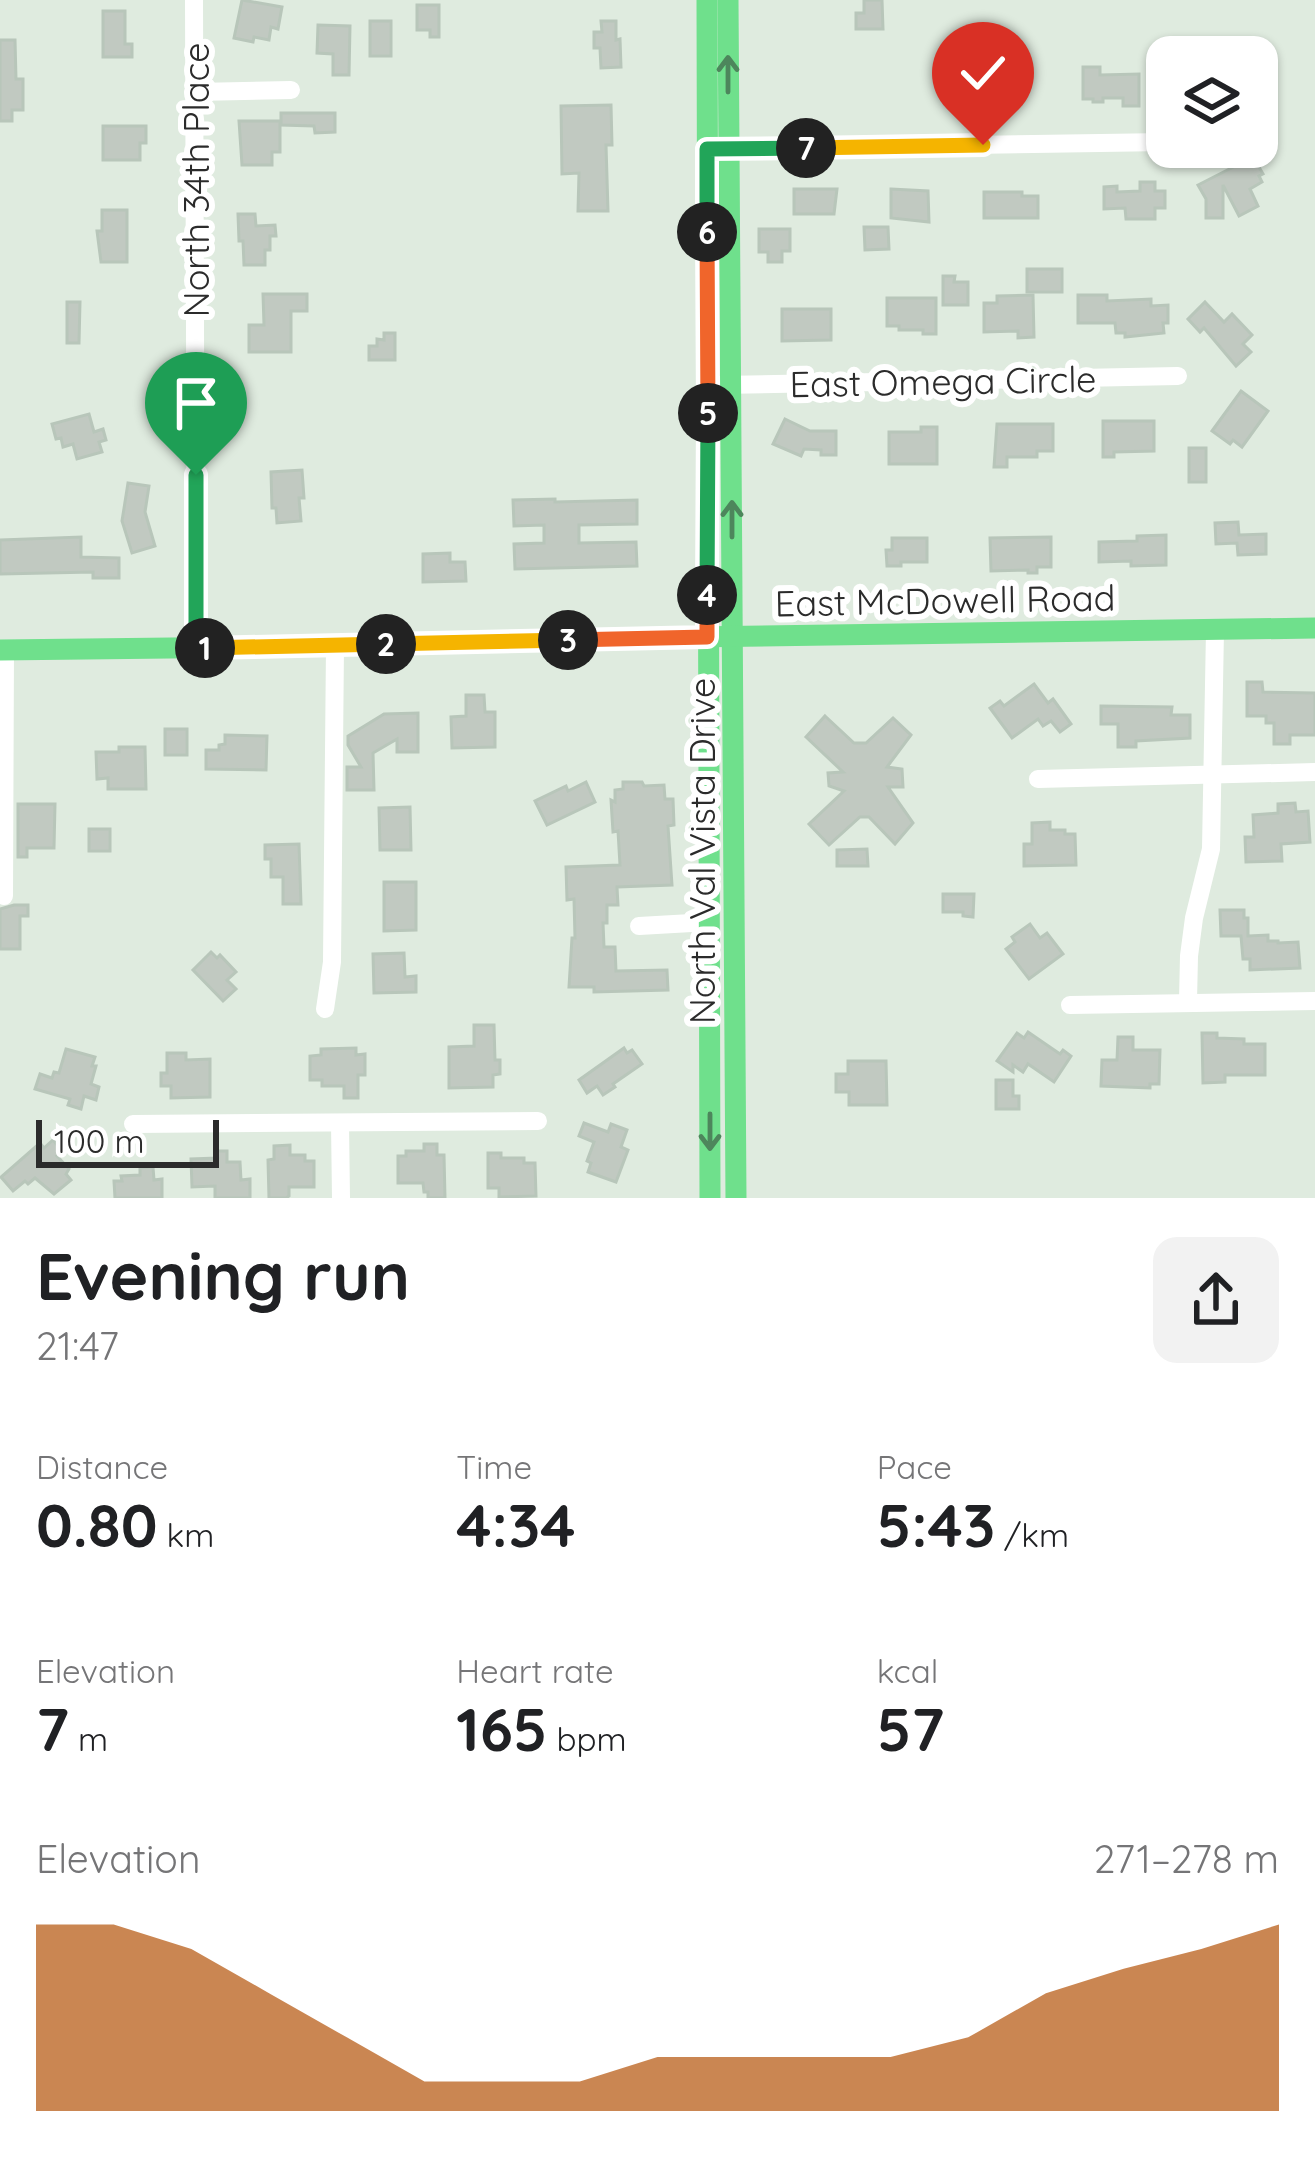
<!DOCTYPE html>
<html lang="en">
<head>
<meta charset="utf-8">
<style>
	body { margin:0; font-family:Quicksand,sans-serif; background:#f2f2f2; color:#202124; height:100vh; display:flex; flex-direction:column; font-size:45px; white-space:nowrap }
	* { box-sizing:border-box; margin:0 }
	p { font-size:39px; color:#757577 }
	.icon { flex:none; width:66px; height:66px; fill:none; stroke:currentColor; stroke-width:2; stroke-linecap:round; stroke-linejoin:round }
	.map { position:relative; height:1198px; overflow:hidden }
	.side { display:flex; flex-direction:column; background:#fff; flex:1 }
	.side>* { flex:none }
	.fabs { position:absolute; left:1146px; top:36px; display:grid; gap:24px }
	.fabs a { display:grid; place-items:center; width:132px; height:132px; border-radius:24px; background:#fff; box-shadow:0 3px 9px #0004; font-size:60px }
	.scale { position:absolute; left:36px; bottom:30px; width:183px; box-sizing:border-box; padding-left:12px; border:6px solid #2b2b2b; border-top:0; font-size:33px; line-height:42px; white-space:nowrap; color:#2b2b2b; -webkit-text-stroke:9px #fff; paint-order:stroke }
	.pin { position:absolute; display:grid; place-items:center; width:102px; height:102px; color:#fff; margin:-123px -51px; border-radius:50% 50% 50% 0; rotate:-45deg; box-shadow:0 0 12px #0007 }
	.pin .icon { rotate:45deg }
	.km { position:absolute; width:60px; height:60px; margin:-30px; border-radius:50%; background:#222; color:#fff; font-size:33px; line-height:60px; text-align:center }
	.round { display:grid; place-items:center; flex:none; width:126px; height:126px; border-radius:24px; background:#f2f2f2 }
	.headline { display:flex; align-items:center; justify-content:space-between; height:204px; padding:0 36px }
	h1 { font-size:66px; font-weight:800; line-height:90px }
	.figures { display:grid; grid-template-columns:repeat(3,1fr); gap:18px; height:204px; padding:12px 36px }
	.figures div { display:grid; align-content:center }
	.figures b { font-size:60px; font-weight:800 }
	.figures small { font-size:33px; font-weight:400 }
	.figures p { font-size:33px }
	.chart { height:336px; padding:24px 36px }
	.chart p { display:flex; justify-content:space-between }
	.chart svg { width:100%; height:216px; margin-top:12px; fill:#b45309; opacity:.7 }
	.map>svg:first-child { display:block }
	.building { fill:#c1c9c1; stroke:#b8c6ba; stroke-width:3 }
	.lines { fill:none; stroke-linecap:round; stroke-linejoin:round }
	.minor { stroke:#fff; stroke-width:18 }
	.major { stroke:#6fe08c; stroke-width:21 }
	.oneway { stroke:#4d865c }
	.split-1-casing { stroke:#fff; stroke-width:24 }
	.split-2-casing { stroke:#fff; stroke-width:24 }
	.split-3-casing { stroke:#fff; stroke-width:24 }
	.split-4-casing { stroke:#fff; stroke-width:24 }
	.split-5-casing { stroke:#fff; stroke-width:24 }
	.split-6-casing { stroke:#fff; stroke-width:24 }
	.split-7-casing { stroke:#fff; stroke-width:24 }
	.split-8-casing { stroke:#fff; stroke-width:24 }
	.split-1 { stroke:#22a559; stroke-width:15 }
	.split-2 { stroke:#f5b400; stroke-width:15 }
	.split-3 { stroke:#f5b400; stroke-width:15 }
	.split-4 { stroke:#f0652b; stroke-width:15 }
	.split-5 { stroke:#22a559; stroke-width:15 }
	.split-6 { stroke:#f0652b; stroke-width:15 }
	.split-7 { stroke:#22a559; stroke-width:15 }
	.split-8 { stroke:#f5b400; stroke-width:15 }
	.labels { text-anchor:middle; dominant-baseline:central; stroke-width:12; stroke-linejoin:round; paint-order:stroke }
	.street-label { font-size:36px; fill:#2b2b2b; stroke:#fff }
</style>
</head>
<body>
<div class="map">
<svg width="1315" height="1198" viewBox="0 0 1315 1198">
	<rect width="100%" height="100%" fill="#dfebdf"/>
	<!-- building -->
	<g class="building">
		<path d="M242,0L282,7L278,29L271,27L269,40L254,37L253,42L234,38Z"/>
		<path d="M864,0H882L883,29H856V13H864Z"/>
		<path d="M417,5H439V37H430V30H417Z"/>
		<path d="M103,11H125V44H132V57H103Z"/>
		<rect x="370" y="21" width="21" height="35"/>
		<path d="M601,21H616V40L620,39L621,67L601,68L600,48H594V32H602Z"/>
		<path d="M318,25L350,26L349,75H333V54L317,53Z"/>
		<path d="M0,40H15L16,79H23V110H12V121H0Z"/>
		<path d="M1083,67H1100V75L1139,74V106H1123V98H1103V102H1093V99H1083Z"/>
		<path d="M611,105L612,145H606L608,211H578L579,173L562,174L561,106Z"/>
		<path d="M281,113H335V132L315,133L314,126L281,125Z"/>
		<path d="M239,121H280V152H272V165H242Z"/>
		<path d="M103,126H146V143H140V160H103Z"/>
		<path d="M1253,157L1263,174L1259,176L1262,182L1250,189L1258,206L1239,216L1223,185V218H1206V199L1198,185Z"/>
		<path d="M1140,182H1155V191H1165V208H1155V219H1126L1125,208L1104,209V187L1117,186V192L1140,191Z"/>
		<path d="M794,189H837L834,214H794Z"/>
		<path d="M891,189L928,191L929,222L891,218Z"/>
		<path d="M984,192H1022V196H1038V218H984Z"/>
		<path d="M102,210H127V262H101L97,231H102Z"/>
		<path d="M238,214H255L256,226L275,225L276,236H270V250H265V265H244L243,241H239Z"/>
		<path d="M864,227H888L889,249L865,250Z"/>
		<path d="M759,229H790V251H782V262H768V252H759Z"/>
		<rect x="1027" y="269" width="35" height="23"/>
		<path d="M943,276H955L954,282H968V305H943Z"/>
		<path d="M263,294H307V311H291V352H249V325H264Z"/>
		<path d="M1033,295L1034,337L1018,338V331L984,332V303H997V296Z"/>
		<path d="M1078,295H1107V301L1151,299V306L1168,305V323H1163L1164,333L1125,337V333H1116L1115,323H1078Z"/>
		<path d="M887,298H936V334H923V330H899V326H887Z"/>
		<path d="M67,302H80L79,343H67Z"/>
		<path d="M1205,302L1224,322L1232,314L1252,335L1243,344L1251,352L1236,366L1204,328L1200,332L1188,319Z"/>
		<path d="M782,309H831V340L782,341Z"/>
		<path d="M384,333H395V360H369V346H377V339L384,340Z"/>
		<path d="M1241,391L1268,411L1242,447L1233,440L1230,444L1212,431Z"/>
		<path d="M89,414L94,432L103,429L106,440L99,442L102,452L77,459L73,444L63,447L61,438L56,439L52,424Z"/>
		<path d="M785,419L810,431H836V455H821V450L804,449L801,456L773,444Z"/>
		<path d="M1103,421H1154V451L1114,452V457H1103Z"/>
		<path d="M997,424H1053V451H1037V457H1007V467H994Z"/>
		<path d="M921,427H937V464H889V432H921Z"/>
		<rect x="1189" y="448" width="17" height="34"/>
		<path d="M302,470L304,498H299L301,521L277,523L276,508H272L271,472Z"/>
		<path d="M128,483L149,486L145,512L155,546L132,553L122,521Z"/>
		<path d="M555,499V502L637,500V524L579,525V543L636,542L637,566L515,569L514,544L544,543V525L514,526L513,500Z"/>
		<path d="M1238,522L1239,535L1266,534V554L1238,555L1237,543L1216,544L1215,523Z"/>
		<path d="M1166,535V565L1131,566V561L1099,562V542L1137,541V536Z"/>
		<path d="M81,537V557L119,558V578H93V572L0,574V540Z"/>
		<path d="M1051,537V567H1037V573H1028V570L991,571L990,538Z"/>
		<path d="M892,538H927V562H901V566H887L886,550H892Z"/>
		<path d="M450,553V562H465L466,581L423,582V554Z"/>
		<path d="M1247,682H1262L1263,692L1315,693V735H1290V744H1274V723H1266V716H1247Z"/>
		<path d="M1034,684L1048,703L1053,699L1071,724L1060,732L1051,721L1043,726L1038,719L1012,738L990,708L1000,701L1004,706Z"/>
		<path d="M466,695H484L485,712H495V747L452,748L451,717L466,716Z"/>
		<path d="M1101,706L1172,707L1171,715H1190V738L1136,741V747H1118V724H1101Z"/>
		<path d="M418,713V752H397V739L373,753L374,790H347V767H361L348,745V736L384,714Z"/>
		<path d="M825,716L854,743H866L893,718L911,735L887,767L902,769L903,787H888L913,823L895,844L869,817H860L829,845L809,824L844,791L829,786L828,773L843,772L806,737Z"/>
		<rect x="165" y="729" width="22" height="26"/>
		<path d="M225,735L267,736L266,770L206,769V750H219V745L225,744Z"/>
		<path d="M119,747H145L146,789H108V778L97,779L96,752H119Z"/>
		<path d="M586,782L595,802L547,825L535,801L566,786L568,791Z"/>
		<path d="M623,782H642L644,786L664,785L665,799H673L674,825L668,826L672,885L617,887L618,905H607V923H603L604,947H615L616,971L667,970L668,990L594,992V987H569L572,938H575L574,899L567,900L566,867L620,865L618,831L613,832L611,800L615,802V790L623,789Z"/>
		<path d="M1295,803L1296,812L1308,811L1310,842L1281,844L1282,861L1246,862L1245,837H1254L1253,815L1278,813V804Z"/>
		<path d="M18,804H55L54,848H27V857H18Z"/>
		<path d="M410,807L411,850H380L379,808Z"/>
		<path d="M1050,822V830H1065V834H1075L1076,865L1024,866V844H1032V823Z"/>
		<rect x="89" y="829" width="21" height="22"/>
		<path d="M299,844L301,904H283V877H271V859H265V845Z"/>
		<path d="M867,849L868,866H837V850Z"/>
		<path d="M384,882H416V930L384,931Z"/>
		<path d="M943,894H974L973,917L963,916V912H943Z"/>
		<path d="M14,905H28V916H20V949H0V909Z"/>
		<path d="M1220,910H1244V918H1248V936L1268,935V941H1278V943L1298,942L1300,968L1250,970V959H1243L1241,936H1221Z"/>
		<path d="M1030,924L1040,938L1047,933L1063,954L1029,979L1006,949L1015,942L1012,937Z"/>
		<path d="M211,952L217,958L220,955L236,972L227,980L236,989L223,1001L193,970Z"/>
		<path d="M404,953L405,977L416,976V992L374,993L373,954Z"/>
		<path d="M474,1025H494L495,1060H500V1074L493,1075V1087L449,1088V1047L474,1046Z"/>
		<path d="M1028,1032L1060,1054L1063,1050L1071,1056L1054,1082L1028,1064L1023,1072L1013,1065V1072L997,1061L1017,1033L1024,1038Z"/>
		<path d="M1202,1033H1217V1038L1244,1039V1044H1265V1075H1225V1082L1203,1083Z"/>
		<path d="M1118,1037H1133V1050H1160L1159,1084H1150V1088L1101,1086L1102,1060H1117Z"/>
		<path d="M356,1048V1055L365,1054V1075H358V1098H344V1086H322V1080H310V1056L321,1055V1049Z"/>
		<path d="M624,1048L627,1053L632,1050L642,1064L613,1084L615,1087L603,1095L597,1086L587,1093L579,1080Z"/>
		<path d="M66,1049L95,1057L92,1066H96L91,1084L99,1087L96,1100L84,1096L81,1109L68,1105L70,1099L35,1089L40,1074L52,1078L54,1072L59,1073Z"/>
		<path d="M167,1053H186V1060L210,1059V1097L171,1098V1086H161V1073H167Z"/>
		<path d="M848,1061H886L887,1105H849V1092H836V1074H848Z"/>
		<path d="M996,1080H1013V1096H1019V1109H996Z"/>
		<path d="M584,1123L608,1132L611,1124L627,1130L621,1147L628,1150L616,1182L588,1172L591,1163L587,1161L594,1142L579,1136Z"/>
		<path d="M53,1140L63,1152L57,1156L69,1169L66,1174L71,1180L54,1194L35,1178L28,1184L25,1181L13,1191L1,1177L40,1143L44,1148Z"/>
		<path d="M424,1144H437V1155H444L445,1198H428V1192H424L423,1183H398V1156H406V1151H424Z"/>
		<path d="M290,1145V1155H305V1161H314V1187H289V1196L286,1198H269L268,1160L274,1159V1146Z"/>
		<path d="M217,1151H227V1162H240L241,1180L250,1179V1198H215V1186L192,1187L191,1159L218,1158Z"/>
		<path d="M488,1153H501V1158H524V1163H535L536,1196L499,1197V1188H488Z"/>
		<path d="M153,1167L154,1180L162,1179V1198H115L114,1181H122L121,1176L140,1175V1168Z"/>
	</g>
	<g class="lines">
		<!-- minor -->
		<g class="minor">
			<path d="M194,0L196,648"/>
			<path d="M195,92L291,90"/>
			<path d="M716,149L1167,142"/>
			<path d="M720,385L1178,376"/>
			<path d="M1038,779L1315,772"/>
			<path d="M4,896L5,649"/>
			<path d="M639,926L709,922"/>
			<path d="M1188,1001L1189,956L1194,918L1211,849L1215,630"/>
			<path d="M1070,1005L1315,1001"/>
			<path d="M325,1009L332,962L335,646"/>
			<path d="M340,1123L341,1198"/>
			<path d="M133,1124L538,1121"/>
		</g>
		<!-- major -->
		<g class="major">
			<path d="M707,0L710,1198"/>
			<path d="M728,0L736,1198"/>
			<path d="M0,650L335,646L690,637L1315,628"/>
		</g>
	</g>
	<!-- one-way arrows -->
	<defs><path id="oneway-shaft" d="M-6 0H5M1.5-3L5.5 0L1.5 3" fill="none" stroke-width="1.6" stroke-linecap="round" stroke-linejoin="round" transform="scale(3)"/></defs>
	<g class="oneway">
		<use href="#oneway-shaft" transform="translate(728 74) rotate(-90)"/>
		<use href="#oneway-shaft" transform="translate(732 519) rotate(-90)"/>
		<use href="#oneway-shaft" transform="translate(710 1132) rotate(90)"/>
	</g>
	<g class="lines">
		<!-- split-1 casing -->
		<g class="split-1-casing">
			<path id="split-1" d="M196,475V648H205"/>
		</g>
		<!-- split-2 casing -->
		<g class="split-2-casing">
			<path id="split-2" d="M205,648L386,644"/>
		</g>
		<!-- split-3 casing -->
		<g class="split-3-casing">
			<path id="split-3" d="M386,644L568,640"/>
		</g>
		<!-- split-4 casing -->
		<g class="split-4-casing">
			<path id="split-4" d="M568,640L707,637V595"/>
		</g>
		<!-- split-5 casing -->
		<g class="split-5-casing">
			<path id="split-5" d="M707,595L708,413"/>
		</g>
		<!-- split-6 casing -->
		<g class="split-6-casing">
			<path id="split-6" d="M707,232L708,413"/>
		</g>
		<!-- split-7 casing -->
		<g class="split-7-casing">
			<path id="split-7" d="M707,232V149L806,148"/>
		</g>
		<!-- split-8 casing -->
		<g class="split-8-casing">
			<path id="split-8" d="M806,148L983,145"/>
		</g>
		<!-- split-1 -->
		<use href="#split-1" class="split-1"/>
		<!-- split-2 -->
		<use href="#split-2" class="split-2"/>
		<!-- split-3 -->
		<use href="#split-3" class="split-3"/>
		<!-- split-4 -->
		<use href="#split-4" class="split-4"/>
		<!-- split-5 -->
		<use href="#split-5" class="split-5"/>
		<!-- split-6 -->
		<use href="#split-6" class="split-6"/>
		<!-- split-7 -->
		<use href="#split-7" class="split-7"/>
		<!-- split-8 -->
		<use href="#split-8" class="split-8"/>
	</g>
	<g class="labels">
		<!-- street labels -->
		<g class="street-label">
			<text transform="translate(195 180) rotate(-90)">North 34th Place</text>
			<text transform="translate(943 381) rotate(-1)">East Omega Circle</text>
			<text transform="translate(945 600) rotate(-1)">East McDowell Road</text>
			<text transform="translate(701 851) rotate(-90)">North Val Vista Drive</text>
		</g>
	</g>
</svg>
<div class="fabs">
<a><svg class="icon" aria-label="layers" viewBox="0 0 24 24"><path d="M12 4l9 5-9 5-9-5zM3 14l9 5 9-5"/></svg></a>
</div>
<div class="scale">100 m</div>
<div class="pin" style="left:196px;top:475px;background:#1e9e55"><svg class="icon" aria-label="arrive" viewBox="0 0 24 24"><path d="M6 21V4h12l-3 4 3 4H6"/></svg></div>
<div class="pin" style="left:983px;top:145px;background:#d93025"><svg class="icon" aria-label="check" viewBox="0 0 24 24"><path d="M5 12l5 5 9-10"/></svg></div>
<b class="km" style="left:205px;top:648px">1</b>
<b class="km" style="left:386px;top:644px">2</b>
<b class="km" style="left:568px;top:640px">3</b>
<b class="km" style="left:707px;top:595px">4</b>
<b class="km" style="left:708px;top:413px">5</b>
<b class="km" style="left:707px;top:232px">6</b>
<b class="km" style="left:806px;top:148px">7</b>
</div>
<section class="side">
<div class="headline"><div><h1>Evening run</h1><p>21:47</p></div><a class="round"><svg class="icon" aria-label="share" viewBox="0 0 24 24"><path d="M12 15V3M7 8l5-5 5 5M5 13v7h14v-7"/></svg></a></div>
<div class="figures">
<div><p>Distance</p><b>0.80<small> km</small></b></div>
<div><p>Time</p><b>4:34</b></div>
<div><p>Pace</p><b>5:43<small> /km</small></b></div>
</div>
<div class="figures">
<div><p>Elevation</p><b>7<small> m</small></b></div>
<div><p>Heart rate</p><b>165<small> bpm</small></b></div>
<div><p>kcal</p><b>57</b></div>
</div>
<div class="chart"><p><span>Elevation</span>271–278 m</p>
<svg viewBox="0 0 160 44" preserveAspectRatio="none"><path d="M0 44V6L10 6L20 11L30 20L40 29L50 38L60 38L70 38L80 33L90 33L100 33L110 33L120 29L130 20L140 15L150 11L160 6V44z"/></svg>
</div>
</section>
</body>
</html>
